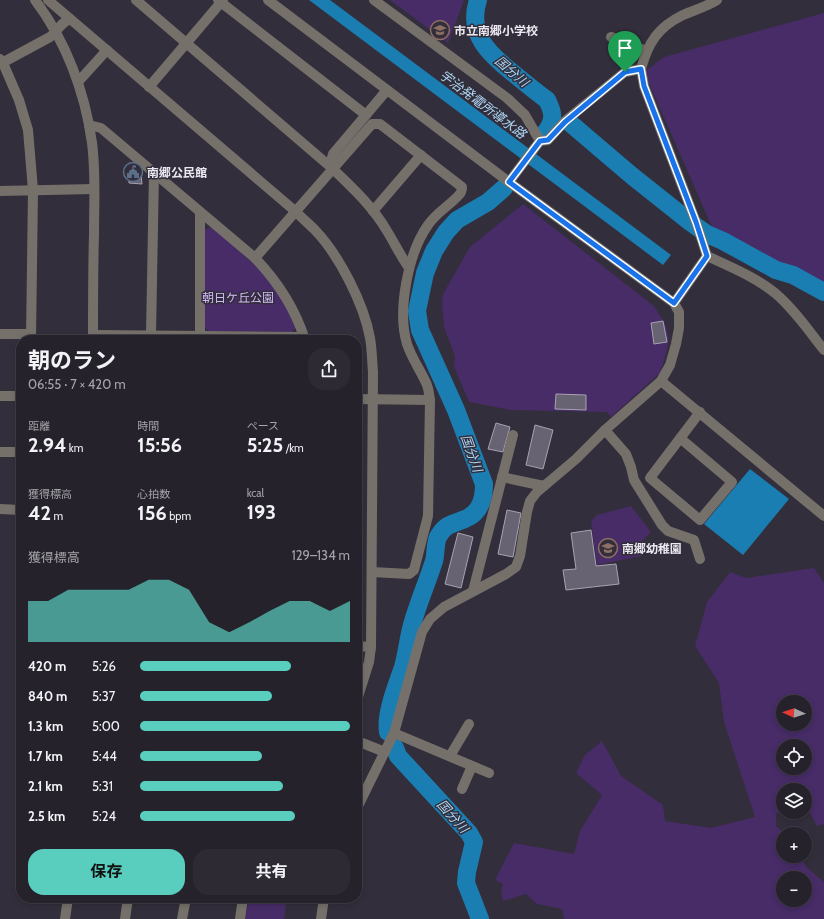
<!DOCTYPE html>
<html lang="ja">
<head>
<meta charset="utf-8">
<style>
	body { margin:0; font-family:Cabin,"Noto Sans JP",sans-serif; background:#2e2a34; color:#f1f3f6; height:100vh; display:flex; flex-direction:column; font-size:15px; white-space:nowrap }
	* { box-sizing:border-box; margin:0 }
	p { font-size:13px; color:#a4a4a9 }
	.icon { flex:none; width:22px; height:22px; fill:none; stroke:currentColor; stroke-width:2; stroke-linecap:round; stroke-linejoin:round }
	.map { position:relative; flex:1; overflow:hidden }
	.panel { position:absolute; left:16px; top:335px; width:346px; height:568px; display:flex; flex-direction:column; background:#26222c; border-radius:16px; box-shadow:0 2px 6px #0003,0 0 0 1px #423f48 }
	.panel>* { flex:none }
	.needle { width:26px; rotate:273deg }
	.controls { position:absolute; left:776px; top:695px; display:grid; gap:8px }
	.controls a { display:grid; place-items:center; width:36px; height:36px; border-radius:50%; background:#26222c; box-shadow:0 2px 6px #0003,0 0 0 1px #423f48; font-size:20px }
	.pin { position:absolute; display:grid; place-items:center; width:34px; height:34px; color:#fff; margin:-41px -17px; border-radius:50% 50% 50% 0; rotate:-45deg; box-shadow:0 0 4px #0007 }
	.pin .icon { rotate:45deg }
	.round { display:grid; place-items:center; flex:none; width:42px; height:42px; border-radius:16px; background:#2e2a34 }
	.overview { display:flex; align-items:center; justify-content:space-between; height:68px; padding:0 12px }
	h1 { font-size:22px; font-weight:700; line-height:30px }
	.metrics { display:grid; grid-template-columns:repeat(3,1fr); gap:6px; height:68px; padding:4px 12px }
	.metrics div { display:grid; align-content:center }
	.metrics b { font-size:20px; font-weight:700 }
	.metrics small { font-size:11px; font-weight:400 }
	.metrics p { font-size:11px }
	.chart { height:112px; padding:8px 12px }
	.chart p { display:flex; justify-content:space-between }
	.chart svg { width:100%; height:72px; margin-top:4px; fill:#59cebe; opacity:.7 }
	.cta { display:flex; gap:8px; margin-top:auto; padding:8px 12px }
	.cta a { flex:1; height:46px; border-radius:16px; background:#59cebe; color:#111; font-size:16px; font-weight:700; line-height:46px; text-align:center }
	.cta a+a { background:#2e2a34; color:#f1f3f6 }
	ul { padding:0 12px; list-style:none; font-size:13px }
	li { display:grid; grid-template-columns:64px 48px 1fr; align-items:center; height:30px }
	li i { height:10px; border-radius:5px; background:#59cebe }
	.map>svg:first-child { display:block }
	.green { fill:#472c67; fill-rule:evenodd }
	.water { fill:#1b7eb2 }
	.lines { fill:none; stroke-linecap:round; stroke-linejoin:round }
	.river { stroke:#1b7eb2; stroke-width:18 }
	.building { fill:#686372; stroke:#a8a2b3 }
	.minor { stroke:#75716a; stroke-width:10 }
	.route-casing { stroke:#fff; stroke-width:8 }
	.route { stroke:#1a73e8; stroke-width:5 }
	.labels { text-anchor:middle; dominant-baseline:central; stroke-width:3; stroke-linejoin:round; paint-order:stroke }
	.poi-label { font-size:12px; font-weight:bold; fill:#ece8f1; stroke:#332e3b; text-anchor:start }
	.park-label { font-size:12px; fill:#d4bbf8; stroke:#332e3b }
	.water-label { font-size:13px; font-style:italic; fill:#aed7f4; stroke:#332e3b }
</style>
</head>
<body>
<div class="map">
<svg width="824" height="919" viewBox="0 0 824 919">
	<rect width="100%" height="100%" fill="#332e3b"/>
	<!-- green -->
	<g class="green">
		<path d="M390,0H464L448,43Z"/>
		<path d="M824,13V293L716,236L644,72L664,57Z"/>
		<path d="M523,204L654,306L665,323L669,338L666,354L660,373L611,417L607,412L511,410L469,402L454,367L455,356L444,327L442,303L443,294L470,247Z"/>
		<path d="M212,227L258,268L273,284L297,326L292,332L208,331L204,326V230Z"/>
		<path d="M631,506L651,532L640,543L642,556L597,565L591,521L597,515Z"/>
		<path d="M814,568L824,583V824L817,826L808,809H805V790H783V810L776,814V826L785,834H783V856H800L807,868L824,882V919H564L562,909L537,904L526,894L503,901L501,891L503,884L495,880L514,843L574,854L580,831L602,795L576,773L585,755L602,741L621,776L663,805L665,821L711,828L755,817L724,722L719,683L695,646L707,602L730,572L746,578ZM783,702H805V724H783ZM783,746H805V768H783ZM783,878H805V900H783Z"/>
		<path d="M249,898H287L284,919H245Z"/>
	</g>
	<!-- water -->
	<g class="water">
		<path d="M309,0H330L671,255L663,265Z"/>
		<path d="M750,469L789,499L743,555L704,524Z"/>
	</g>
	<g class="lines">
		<!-- river -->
		<g class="river">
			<path d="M478,0C467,34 489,54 513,73C524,82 535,91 547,100C555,115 554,122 543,136"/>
			<path d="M570,123L631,175L690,222L707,234L723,241L776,270L793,275L824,292"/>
			<path d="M388,732C385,713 397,685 403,667C407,653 408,639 412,625C418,603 427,583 434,561C436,554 435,544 438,537C446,523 452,525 465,519C480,513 484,500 484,484L456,410L420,330L417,311L425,273L434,251L446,232L457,220L488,202L504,188"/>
			<path d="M395,748L398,756L469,833L474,842L467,872L466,883L480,919"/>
		</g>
	</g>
	<!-- building -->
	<g class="building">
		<path d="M128,165H137V174L141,175L142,184L129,183Z"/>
		<path d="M663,321L667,342L654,344L651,323Z"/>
		<path d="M556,394L586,395V410L555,409Z"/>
		<path d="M496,423L510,427L503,452L488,449Z"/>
		<path d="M535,425L553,430L543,469L526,465Z"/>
		<path d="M507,510L521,513L513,557L498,554Z"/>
		<path d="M591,530L596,566L616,564L619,584L566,590L563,570L576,569L571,533Z"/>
		<path d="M458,533L473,537L461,588L445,584Z"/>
	</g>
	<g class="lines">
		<!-- minor -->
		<g class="minor">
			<path d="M35,0C66,41 85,92 92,143C96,173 94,203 94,234C93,269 93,305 93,340"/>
			<path d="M48,0L295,211C302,218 309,224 315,230C339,255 364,304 370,338C372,349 372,361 373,372L371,647L369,662L357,700"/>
			<path d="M136,0L333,169C353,188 373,207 387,231C395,244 400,255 409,268"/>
			<path d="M218,0L366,115"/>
			<path d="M268,0L509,182L674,303L679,312V328L676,344L670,365L661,381L605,430L576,459L537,492L530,501L527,512L520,556L516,567L506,574L444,607L430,619L422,632L394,733L357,808"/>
			<path d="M374,0L507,98L525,115L540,141"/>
			<path d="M611,37L646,51"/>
			<path d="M0,59L3,63L19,100L28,130L33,190L31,340"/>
			<path d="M0,64L50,37C58,31 60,23 70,19"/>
			<path d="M641,69L644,86L696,222L707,256"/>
			<path d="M78,82L107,50"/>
			<path d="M149,87L223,0"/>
			<path d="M89,125L101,128L255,258C277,281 295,308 305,340"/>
			<path d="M333,169L331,161L333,154L387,90"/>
			<path d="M509,182L540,141L548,140L565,121L625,72L641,69C648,43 658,27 683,15C694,10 706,7 717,0"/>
			<path d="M0,191L94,189"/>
			<path d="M373,211L421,155"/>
			<path d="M200,213V336"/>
			<path d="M255,258L372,124H380L462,187C462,191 461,193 459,195C449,206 436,213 428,225C408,253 397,311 407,344C412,359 421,371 427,385C429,390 429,395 430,400L428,516L414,570L409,574L372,572"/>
			<path d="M674,303L707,256C731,267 755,277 775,293C794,309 809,331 824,350"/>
			<path d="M0,334H31"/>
			<path d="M93,335L304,337"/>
			<path d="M151,335L154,172"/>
			<path d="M661,381L824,516"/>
			<path d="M0,396H21"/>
			<path d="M357,399L430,400"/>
			<path d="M605,430L626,454L631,467L634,480L662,525L668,531L694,540L700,559"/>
			<path d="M680,438L732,482L700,520L650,478L700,412"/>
			<path d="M0,452H21"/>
			<path d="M502,477L544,486"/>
			<path d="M0,509L21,510"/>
			<path d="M473,591L513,435"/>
			<path d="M357,646L371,647"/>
			<path d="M394,733L489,773"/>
			<path d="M357,741L385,752"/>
			<path d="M450,756L469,724"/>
			<path d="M462,789L472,766"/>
			<path d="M65,919L68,898"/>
			<path d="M125,919L128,898"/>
			<path d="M182,919L186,898"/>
			<path d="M240,919L243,898"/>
			<path d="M321,919L324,898"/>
		</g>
	</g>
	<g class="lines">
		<!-- route casing -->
		<g class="route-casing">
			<path id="route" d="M641,69L644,86L696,222L707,256L674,303L509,182L540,141L548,140L565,122L625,72Z"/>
		</g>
		<!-- route -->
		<use href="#route" class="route"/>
	</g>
	<!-- icons -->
	<defs>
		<g id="school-ring" transform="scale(1)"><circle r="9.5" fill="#332e3b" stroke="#8d6e63" stroke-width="1.5"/><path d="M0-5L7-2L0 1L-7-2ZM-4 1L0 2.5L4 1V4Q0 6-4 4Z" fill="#8d6e63"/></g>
		<g id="civic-ring" transform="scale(1)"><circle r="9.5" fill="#332e3b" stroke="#5c6f8a" stroke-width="1.5"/><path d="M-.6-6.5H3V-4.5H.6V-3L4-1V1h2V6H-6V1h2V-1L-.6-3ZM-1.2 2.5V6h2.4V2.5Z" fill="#5c6f8a"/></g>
	</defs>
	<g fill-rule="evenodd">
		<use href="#school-ring" x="440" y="30"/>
		<use href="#civic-ring" x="133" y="172"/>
		<use href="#school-ring" x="608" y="548"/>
	</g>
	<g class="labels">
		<!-- poi labels -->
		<g class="poi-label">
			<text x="454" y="30">市立南郷小学校</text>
			<text x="147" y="172">南郷公民館</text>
			<text x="622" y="548">南郷幼稚園</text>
		</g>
		<!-- park labels -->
		<g class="park-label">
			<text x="238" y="297">朝日ケ丘公園</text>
		</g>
		<!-- water labels -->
		<g class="water-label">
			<text transform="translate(512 71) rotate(41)">国分川</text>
			<text transform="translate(483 104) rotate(37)">宇治発電所導水路</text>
			<text transform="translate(472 453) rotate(70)">国分川</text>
			<text transform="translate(453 816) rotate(48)">国分川</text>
		</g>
	</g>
</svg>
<div class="controls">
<a><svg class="needle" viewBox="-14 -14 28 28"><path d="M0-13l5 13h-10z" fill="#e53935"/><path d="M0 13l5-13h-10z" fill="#a4a4a9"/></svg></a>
<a><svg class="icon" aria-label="locate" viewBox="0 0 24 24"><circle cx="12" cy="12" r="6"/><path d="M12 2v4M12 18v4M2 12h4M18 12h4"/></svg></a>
<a><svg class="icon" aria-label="layers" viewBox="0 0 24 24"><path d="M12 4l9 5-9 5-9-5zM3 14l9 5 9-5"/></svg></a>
<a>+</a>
<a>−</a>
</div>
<div class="pin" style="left:625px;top:72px;background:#1e9e55"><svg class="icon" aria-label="arrive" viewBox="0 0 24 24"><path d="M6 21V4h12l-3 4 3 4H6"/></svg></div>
<section class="panel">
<div class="overview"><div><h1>朝のラン</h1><p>06:55 · 7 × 420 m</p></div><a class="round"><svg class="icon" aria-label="share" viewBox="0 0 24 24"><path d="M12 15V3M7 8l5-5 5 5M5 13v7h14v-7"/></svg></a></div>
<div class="metrics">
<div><p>距離</p><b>2.94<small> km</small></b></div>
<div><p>時間</p><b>15:56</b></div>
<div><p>ペース</p><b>5:25<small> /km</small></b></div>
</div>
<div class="metrics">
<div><p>獲得標高</p><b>42<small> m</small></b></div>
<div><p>心拍数</p><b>156<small> bpm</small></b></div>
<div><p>kcal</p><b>193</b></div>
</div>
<div class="chart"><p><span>獲得標高</span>129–134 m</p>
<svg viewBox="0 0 160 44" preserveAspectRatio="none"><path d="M0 44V19L10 19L20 12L30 12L40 12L50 12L60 6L70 6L80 12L90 32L100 38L110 32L120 25L130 19L140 19L150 25L160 19V44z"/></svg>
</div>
<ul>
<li><b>420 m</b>5:26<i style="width:72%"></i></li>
<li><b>840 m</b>5:37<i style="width:63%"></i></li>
<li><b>1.3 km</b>5:00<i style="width:100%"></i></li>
<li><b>1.7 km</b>5:44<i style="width:58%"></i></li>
<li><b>2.1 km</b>5:31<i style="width:68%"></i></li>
<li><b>2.5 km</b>5:24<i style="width:74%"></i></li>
</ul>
<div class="cta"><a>保存</a><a>共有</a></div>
</section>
</div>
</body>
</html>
